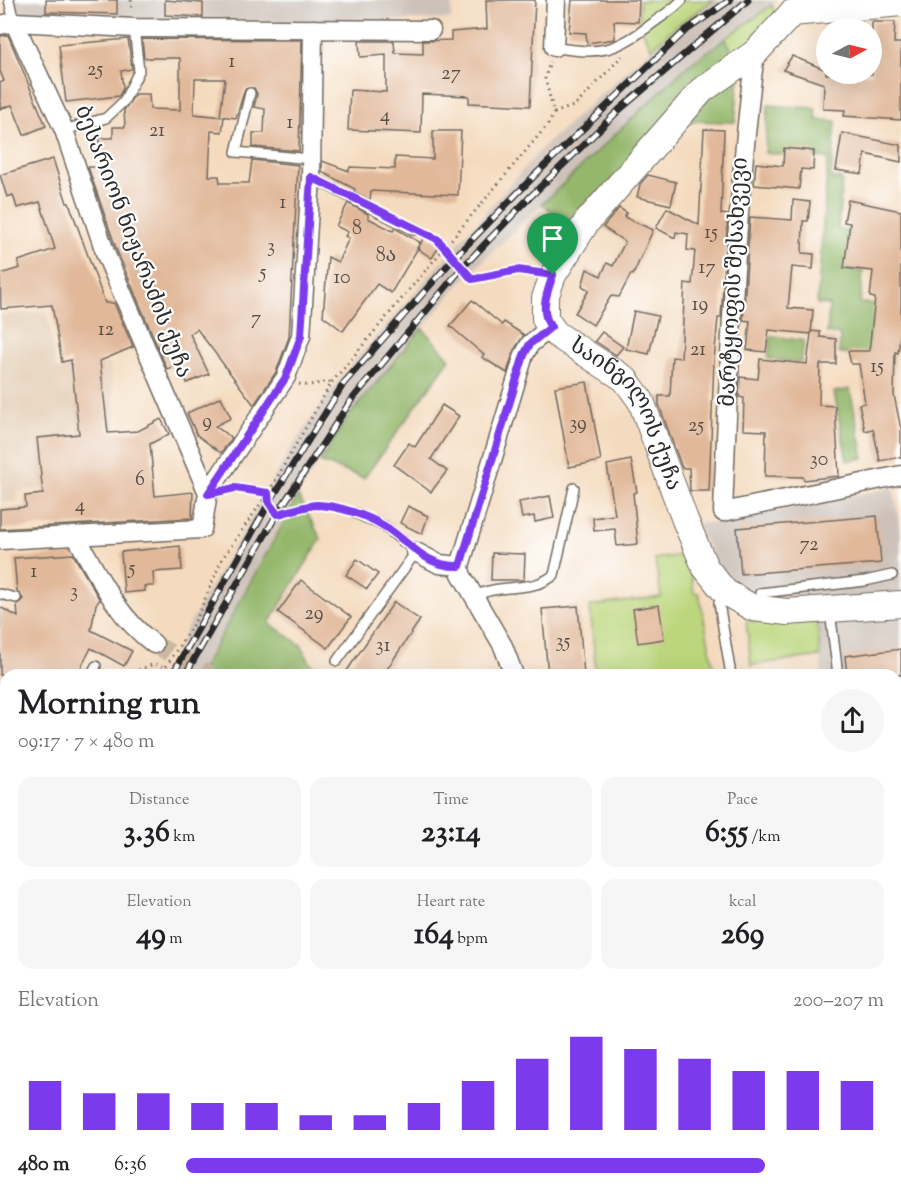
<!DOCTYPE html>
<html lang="en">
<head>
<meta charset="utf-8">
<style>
	body { margin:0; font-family:"Sorts Mill Goudy","Noto Serif Georgian",serif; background:#f6f6f6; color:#202124; height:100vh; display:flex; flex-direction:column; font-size:22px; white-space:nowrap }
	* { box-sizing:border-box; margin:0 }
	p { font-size:20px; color:#757577 }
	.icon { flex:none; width:33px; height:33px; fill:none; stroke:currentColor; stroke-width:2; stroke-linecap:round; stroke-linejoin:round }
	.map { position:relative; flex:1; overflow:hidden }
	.sheet { position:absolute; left:0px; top:669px; width:902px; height:532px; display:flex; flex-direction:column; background:#fff; border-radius:18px 18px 0 0; box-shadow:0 6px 24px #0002 }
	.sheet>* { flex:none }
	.needle { width:39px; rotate:83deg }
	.controls { position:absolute; left:816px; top:18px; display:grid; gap:12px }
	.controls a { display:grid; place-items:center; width:66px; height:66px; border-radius:50%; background:#fff; box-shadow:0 6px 24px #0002; font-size:30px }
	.pin { position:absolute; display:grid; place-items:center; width:51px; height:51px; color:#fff; margin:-62px -26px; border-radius:50% 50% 50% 0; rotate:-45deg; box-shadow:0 0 6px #0007 }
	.pin .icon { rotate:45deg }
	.round { display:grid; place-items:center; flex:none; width:63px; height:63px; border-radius:32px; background:#f6f6f6 }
	.headline { display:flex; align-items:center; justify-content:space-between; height:102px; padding:0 18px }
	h1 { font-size:33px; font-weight:700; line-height:45px }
	.stats { display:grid; grid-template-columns:repeat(3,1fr); gap:9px; height:102px; padding:6px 18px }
	.stats div { display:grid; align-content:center; border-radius:15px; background:#f6f6f6; text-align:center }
	.stats b { font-size:30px; font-weight:700 }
	.stats small { font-size:16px; font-weight:400 }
	.stats p { font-size:16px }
	.chart { height:168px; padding:12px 18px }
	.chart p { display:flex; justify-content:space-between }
	.chart svg { width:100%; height:108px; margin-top:6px; stroke:#7c3aed; stroke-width:6 }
	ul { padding:0 18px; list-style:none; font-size:20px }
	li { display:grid; grid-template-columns:96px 72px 1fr; align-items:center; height:45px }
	li i { height:15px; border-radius:8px; background:#7c3aed }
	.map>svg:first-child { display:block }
	.built { fill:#e3ccb2 }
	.industrial { fill:#cdc2b9 }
	.green { fill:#bbd67c; stroke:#738054; stroke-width:1.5 }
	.forest { fill:#94b76c; stroke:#60714c; stroke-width:1.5 }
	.building { fill:#e1b899 }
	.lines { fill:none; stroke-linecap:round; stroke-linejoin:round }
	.street-tunnel { stroke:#ccb8a1; stroke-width:18; stroke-dasharray:18 9; stroke-linecap:butt }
	.lane-casing { stroke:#71695f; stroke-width:12 }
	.street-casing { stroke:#71695f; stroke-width:21 }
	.secondary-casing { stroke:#71695f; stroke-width:28 }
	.path { stroke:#71695f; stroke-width:3; stroke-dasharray:1.5 4.5; stroke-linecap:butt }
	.lane { stroke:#fff; stroke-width:9 }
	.street { stroke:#fff; stroke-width:18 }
	.secondary { stroke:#fff; stroke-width:26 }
	.rail-casing { stroke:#2b2b2b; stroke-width:7 }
	.rail { stroke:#fff; stroke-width:4.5; stroke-dasharray:14; stroke-linecap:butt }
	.route-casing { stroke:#fff; stroke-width:12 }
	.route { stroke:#7c3aed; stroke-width:8 }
	.labels { text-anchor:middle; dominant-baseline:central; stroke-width:4.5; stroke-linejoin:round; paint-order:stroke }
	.number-label { font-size:20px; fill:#584e46 }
	.street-label { font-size:22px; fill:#2b2b2b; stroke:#fff }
</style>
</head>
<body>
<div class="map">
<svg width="901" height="1201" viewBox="0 0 901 1201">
	<rect width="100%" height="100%" fill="#fff"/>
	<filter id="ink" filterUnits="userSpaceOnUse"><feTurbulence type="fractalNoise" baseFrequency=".0167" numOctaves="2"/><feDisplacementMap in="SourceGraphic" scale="12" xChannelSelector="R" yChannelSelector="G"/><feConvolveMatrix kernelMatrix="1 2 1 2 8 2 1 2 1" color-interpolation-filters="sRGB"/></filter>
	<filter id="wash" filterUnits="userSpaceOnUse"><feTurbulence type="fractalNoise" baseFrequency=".008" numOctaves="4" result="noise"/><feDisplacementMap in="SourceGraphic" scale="24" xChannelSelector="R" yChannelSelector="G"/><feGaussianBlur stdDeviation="1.35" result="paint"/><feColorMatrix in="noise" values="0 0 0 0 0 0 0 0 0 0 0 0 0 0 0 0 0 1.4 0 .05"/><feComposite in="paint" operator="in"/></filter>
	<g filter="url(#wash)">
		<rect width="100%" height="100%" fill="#f4dbbf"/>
		<!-- built -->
		<path class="built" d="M47,311L56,369L110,363L121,482L17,491L18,502H0V315Z"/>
		<!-- industrial -->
		<g class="industrial">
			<path d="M11,0H452L451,19L344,22L14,18Z"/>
			<path d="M714,0H778L686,67L463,280L348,417L287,512L199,675H165L187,628L290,450L343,374L541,149L678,24Z"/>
			<path d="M893,487L901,531V598L772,604L723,577L695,523H718Z"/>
			<path d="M901,613V836L896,838V675H822L817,622Z"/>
			<path d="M6,1118L8,1196L6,1201H0V1141Z"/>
		</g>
		<!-- green -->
		<g class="green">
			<path d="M640,0H714L678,24L651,48L639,23Z"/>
			<path d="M772,5L775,12L771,27L735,55L725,39Z"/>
			<path d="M688,554L694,593H699L715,675H596L590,606L661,597L655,559Z"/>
			<path d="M746,621L817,622L820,656L751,665Z"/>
			<path d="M901,836V1094L896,1088V838Z"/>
			<path d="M6,996V1118L0,1141V1015Z"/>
			<path d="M51,1196H578L580,1201H50Z"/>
		</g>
		<!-- forest -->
		<g class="forest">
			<path d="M725,39L735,55L575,229L542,204L686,67Z"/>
			<path d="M739,77L735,122L684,121L711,92Z"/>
			<path d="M768,105L815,108L817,120L836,121L831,178L842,179L838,229L850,230L847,269L863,271L860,303L880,304L876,356L839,353L840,335L827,333L829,305L817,304L828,158L765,153Z"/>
			<path d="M422,328L450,359L364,478L320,462L348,417Z"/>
			<path d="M771,336L804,341L801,363L768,358Z"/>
			<path d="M850,389L864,458L847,461L834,392Z"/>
			<path d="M298,496L321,539L269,623L301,645L309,661L321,675H199Z"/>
		</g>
		<g id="blocks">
			<!-- building -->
			<g class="building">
				<path d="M46,0H117V14L46,12Z"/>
				<path d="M165,0L203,3V17L165,15Z"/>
				<path d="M486,0H535L530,106L469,103V96L422,94L421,133L348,130L350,90L386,92V55L360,57L359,41H394L395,53L423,54V41L451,40V32L487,29Z"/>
				<path d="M572,0H639L638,22L614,21L615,39L587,43L586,33L569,32Z"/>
				<path d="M872,22H895L894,43H901V120L844,116L845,110L823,109L824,84L783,70L792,56L826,70V74H872Z"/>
				<path d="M8,35L46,126L24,135L12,105L0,109V83L4,81L0,71V36Z"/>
				<path d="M128,39L132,69L121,71L123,88L119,96L66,102L59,45Z"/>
				<path d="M142,39L302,40L299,151L253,147V133H264L265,109L254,107L257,94L254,88L245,89L236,118L220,116L225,79H195L194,114L224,117L222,132L211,131L209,176H219L220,183H249L252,160L298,165L289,337L276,372L254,405L197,329L190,334L209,374L187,383L180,364L167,369L117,251L88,167H99V138H113V127H125L124,110L135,94H149L150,109L180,110V58H144Z"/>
				<path d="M704,129L724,130L721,214L728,215L721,318H718L714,360L709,491H690L689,468H682L659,405V396H670L672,357L681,358L685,283L692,284L695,251L687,250L688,234L676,232L675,238L656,228L667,208L699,225Z"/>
				<path d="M433,131H461L458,195L371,191L370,200L354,192L355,189L322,172V161L349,171L350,167L395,169V157L433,159Z"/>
				<path d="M842,133L901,145V162L865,154L862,174L836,170Z"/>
				<path d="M784,148L814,151L813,170L801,169L799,189L754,185L756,163L783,166Z"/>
				<path d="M53,159L67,203H69L105,303H114L133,347L100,361L108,433L138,431L161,419L169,434L150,444L155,496L193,492L192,518L0,529V509L26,507L25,496L43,494L37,438L79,434L71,360L62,362L52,305L1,309L0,274L20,268L18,261L55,249L40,202L17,208L13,195L7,197L0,175Z"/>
				<path d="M648,175L676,182L671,205L637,197L640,184Z"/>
				<path d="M793,200L810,202L808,221H803L802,253L814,254L813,269L792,267L788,308L813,310L811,334V331L820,332V337L836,339V364H820L819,405L835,406L839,476L804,480L803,477L765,476L766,431L743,430L744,398L739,397L740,377L758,379L760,359L807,364L811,334L769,330L766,352L747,350L750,321L743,320L750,217L792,220Z"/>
				<path d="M848,200L901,211V328L898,353L895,352L894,395L901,429V457L880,461L873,429L865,431L859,404L865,403L859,364H851L848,351H869L875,298L870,297L873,271L844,268L850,223L844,222Z"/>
				<path d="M348,203L368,214V218L393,231L395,228L421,243L391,293L377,284L343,331L323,316L328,257L338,262L349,238L345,236L348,232L336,226Z"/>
				<path d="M619,208L627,213L624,217L653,230L633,275L631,274L619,297L611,296L593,325L575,313L589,290L582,286L587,269L601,276L607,263L613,266L625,242L603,227Z"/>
				<path d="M564,222L568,224L545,259L538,254Z"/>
				<path d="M426,235L440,245L432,258L417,248Z"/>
				<path d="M472,300L502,325L504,322L524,335L514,350L507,373L482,357L484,355L450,326Z"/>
				<path d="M634,311L658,316L649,354L626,349Z"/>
				<path d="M602,332L623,347L616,355L595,341Z"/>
				<path d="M587,382L601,461L569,467L555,387Z"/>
				<path d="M221,397L231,418L215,426L232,438L221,453L197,435L187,413Z"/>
				<path d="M442,405L459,416L431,459L447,471L431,492L394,465L409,443L415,447Z"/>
				<path d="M631,460L637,492L633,493L638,544L617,546L615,529L594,531L593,518L615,515L607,465Z"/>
				<path d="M550,496L554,518L535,522L534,516L522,518L519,502Z"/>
				<path d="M408,506L428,516L422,534L400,523Z"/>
				<path d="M877,516L881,563L741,574L737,528Z"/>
				<path d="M180,546L182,570L153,572L154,586H144L145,591L124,593L121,552Z"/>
				<path d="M492,553L525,554L524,580H491Z"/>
				<path d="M73,554L100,600L96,604L91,630L132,651L124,666L91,648L77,675H0V607L18,617L17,605L23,599L17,591L14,558Z"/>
				<path d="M357,559L378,574L367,589L346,575Z"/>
				<path d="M301,580L351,617L328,648L278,612Z"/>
				<path d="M394,602L420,620L383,675H344Z"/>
				<path d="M659,605L664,639L638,643L633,609Z"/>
				<path d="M578,606L584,675H548L542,609Z"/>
				<path d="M901,649V675H847L845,656Z"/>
			</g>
		</g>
	</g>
	<g filter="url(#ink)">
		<use href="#blocks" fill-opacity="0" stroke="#71695f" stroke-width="1.5"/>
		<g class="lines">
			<!-- street-tunnel -->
			<path class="street-tunnel" d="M154,644L211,675"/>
			<!-- lane casing -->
			<g class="lane-casing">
				<g id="lane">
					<path d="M9,0L14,22"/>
					<path d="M554,47C599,56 617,51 653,23C662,16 674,9 682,0"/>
					<path d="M250,93L236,152L311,159"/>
					<path d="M64,130L106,118L124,101L139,71L134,28"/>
					<path d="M311,177L414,230"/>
					<path d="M760,593L865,581L892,575"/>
					<path d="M0,594L16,598"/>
					<path d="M724,595L719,603L731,675"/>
					<path d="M474,597C499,582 531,594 554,575L574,488"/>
					<path d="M830,611L838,675"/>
					<path d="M337,661L416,552L384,526L355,513"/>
					<path d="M91,675L96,666"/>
				</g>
			</g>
			<!-- street casing -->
			<g class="street-casing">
				<g id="street">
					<path d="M0,25L14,22L134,28L431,30"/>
					<path d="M554,47L556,0"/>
					<path d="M755,53C736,206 729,359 723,512L901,475"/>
					<path d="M208,493L286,377L301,336L311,177L313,29"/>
					<path d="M76,536C98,575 117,617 154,644"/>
					<path d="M0,540L202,529L208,493L106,255L64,130L14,22"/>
					<path d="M416,552L439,564L460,566"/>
					<path d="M514,675L503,646L461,574L460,566L524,355L530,344L551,327"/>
					<path d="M594,1196L596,1201"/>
					<path d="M37,1201L39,1196"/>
					<path d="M760,1201V1196"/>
				</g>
			</g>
			<!-- secondary casing -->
			<g class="secondary-casing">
				<g id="secondary">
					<path id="s1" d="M901,3L792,13L755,53L702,90L586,223L553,275L545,298V319L556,334L625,379L641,401L685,520L705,567L725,592L753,608L787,612L901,604"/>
					<path d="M0,715L6,716"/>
					<path d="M0,988L6,969"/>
				</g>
			</g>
			<!-- path -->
			<g class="path">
				<path d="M131,0L132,10"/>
				<path d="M554,113L576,105L622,56"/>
				<path d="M425,234L437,239L472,279L518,270L532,272"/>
				<path d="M299,384C311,387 320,382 332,382"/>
				<path d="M233,488L268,493L269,503L277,514L316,505L344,511"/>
				<path d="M135,675L139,670L154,664L165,668L197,618L222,559L268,493L332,382L549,123L554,113L545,78L550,62"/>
			</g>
			<!-- lane -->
			<use href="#lane" class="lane"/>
			<!-- street -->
			<use href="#street" class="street"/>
			<!-- secondary -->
			<use href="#secondary" class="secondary"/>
			<!-- rail casing -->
			<g class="rail-casing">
				<g id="rail">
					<path d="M172,675L269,503L344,383L454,258L538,172L685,31L730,0"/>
					<path d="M185,675L277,514L350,402L461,269L530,197L619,110L748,0"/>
					<path d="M0,1164L6,1142"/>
					<path d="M2,1201L6,1186"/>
				</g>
			</g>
			<!-- rail -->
			<use href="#rail" class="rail"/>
		</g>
	</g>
	<g class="lines" filter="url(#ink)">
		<!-- route casing -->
		<g class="route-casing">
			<path id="route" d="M311,177L437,239L472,279L518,270L553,275C547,293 539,311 551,327L530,344L524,355L460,566C426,568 410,542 384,526C366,515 339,506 318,505C305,505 290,512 277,514L269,503L268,493L235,488L208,494L286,377L301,336Z"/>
		</g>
		<!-- route -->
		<use href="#route" class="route"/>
	</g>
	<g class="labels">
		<!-- number labels -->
		<g class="number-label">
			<text x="232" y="62">1</text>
			<text x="95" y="70">25</text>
			<text x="451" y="74">27</text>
			<text x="385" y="116">4</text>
			<text x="290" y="123">1</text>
			<text x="157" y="131">21</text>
			<text x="283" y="203">1</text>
			<text x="357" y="229">8</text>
			<text x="711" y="233">15</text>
			<text x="271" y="247">3</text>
			<text x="386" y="256">8ა</text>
			<text x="707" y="268">17</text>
			<text x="263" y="273">5</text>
			<text x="342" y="278">10</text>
			<text x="700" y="305">19</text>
			<text x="256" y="319">7</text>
			<text x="106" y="330">12</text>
			<text x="698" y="350">21</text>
			<text x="877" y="367">15</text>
			<text x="207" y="422">9</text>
			<text x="578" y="424">39</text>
			<text x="696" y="426">25</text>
			<text x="819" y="460">30</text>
			<text x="140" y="480">6</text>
			<text x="80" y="506">4</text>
			<text x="809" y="545">72</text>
			<text x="132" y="569">5</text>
			<text x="34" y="572">1</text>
			<text x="74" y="592">3</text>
			<text x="314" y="614">29</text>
			<text x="563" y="642">35</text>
			<text x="383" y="646">31</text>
		</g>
		<!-- street labels -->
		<g class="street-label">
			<text transform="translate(132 242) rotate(69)">ბესარიონ ნიჟარაძის ქუჩა</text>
			<text transform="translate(735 282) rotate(-87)">მარტყოფის შესახვევი</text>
			<text stroke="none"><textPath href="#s1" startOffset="642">საინგილოს ქუჩა</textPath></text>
		</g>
	</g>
</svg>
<div class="controls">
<a><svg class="needle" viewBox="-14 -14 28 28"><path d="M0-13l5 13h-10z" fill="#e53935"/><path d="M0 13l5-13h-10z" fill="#757577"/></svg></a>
</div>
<div class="pin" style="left:553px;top:275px;background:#1e9e55"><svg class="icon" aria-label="arrive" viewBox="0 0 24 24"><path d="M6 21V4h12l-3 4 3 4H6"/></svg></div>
<section class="sheet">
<div class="headline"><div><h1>Morning run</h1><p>09:17 · 7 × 480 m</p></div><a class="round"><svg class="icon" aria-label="share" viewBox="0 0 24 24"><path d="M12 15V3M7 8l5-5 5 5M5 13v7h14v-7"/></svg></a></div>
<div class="stats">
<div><p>Distance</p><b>3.36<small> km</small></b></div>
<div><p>Time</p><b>23:14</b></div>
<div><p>Pace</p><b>6:55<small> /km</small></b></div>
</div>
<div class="stats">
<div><p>Elevation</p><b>49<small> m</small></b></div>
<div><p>Heart rate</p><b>164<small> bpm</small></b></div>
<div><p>kcal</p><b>269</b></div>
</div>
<div class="chart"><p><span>Elevation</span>200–207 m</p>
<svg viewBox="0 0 160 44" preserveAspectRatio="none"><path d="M5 44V24M15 44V29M25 44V29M35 44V33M45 44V33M55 44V38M65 44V38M75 44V33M85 44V24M95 44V15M105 44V6M115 44V11M125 44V15M135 44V20M145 44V20M155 44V24"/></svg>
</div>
<ul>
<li><b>480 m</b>6:36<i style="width:83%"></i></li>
</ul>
</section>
</div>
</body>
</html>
